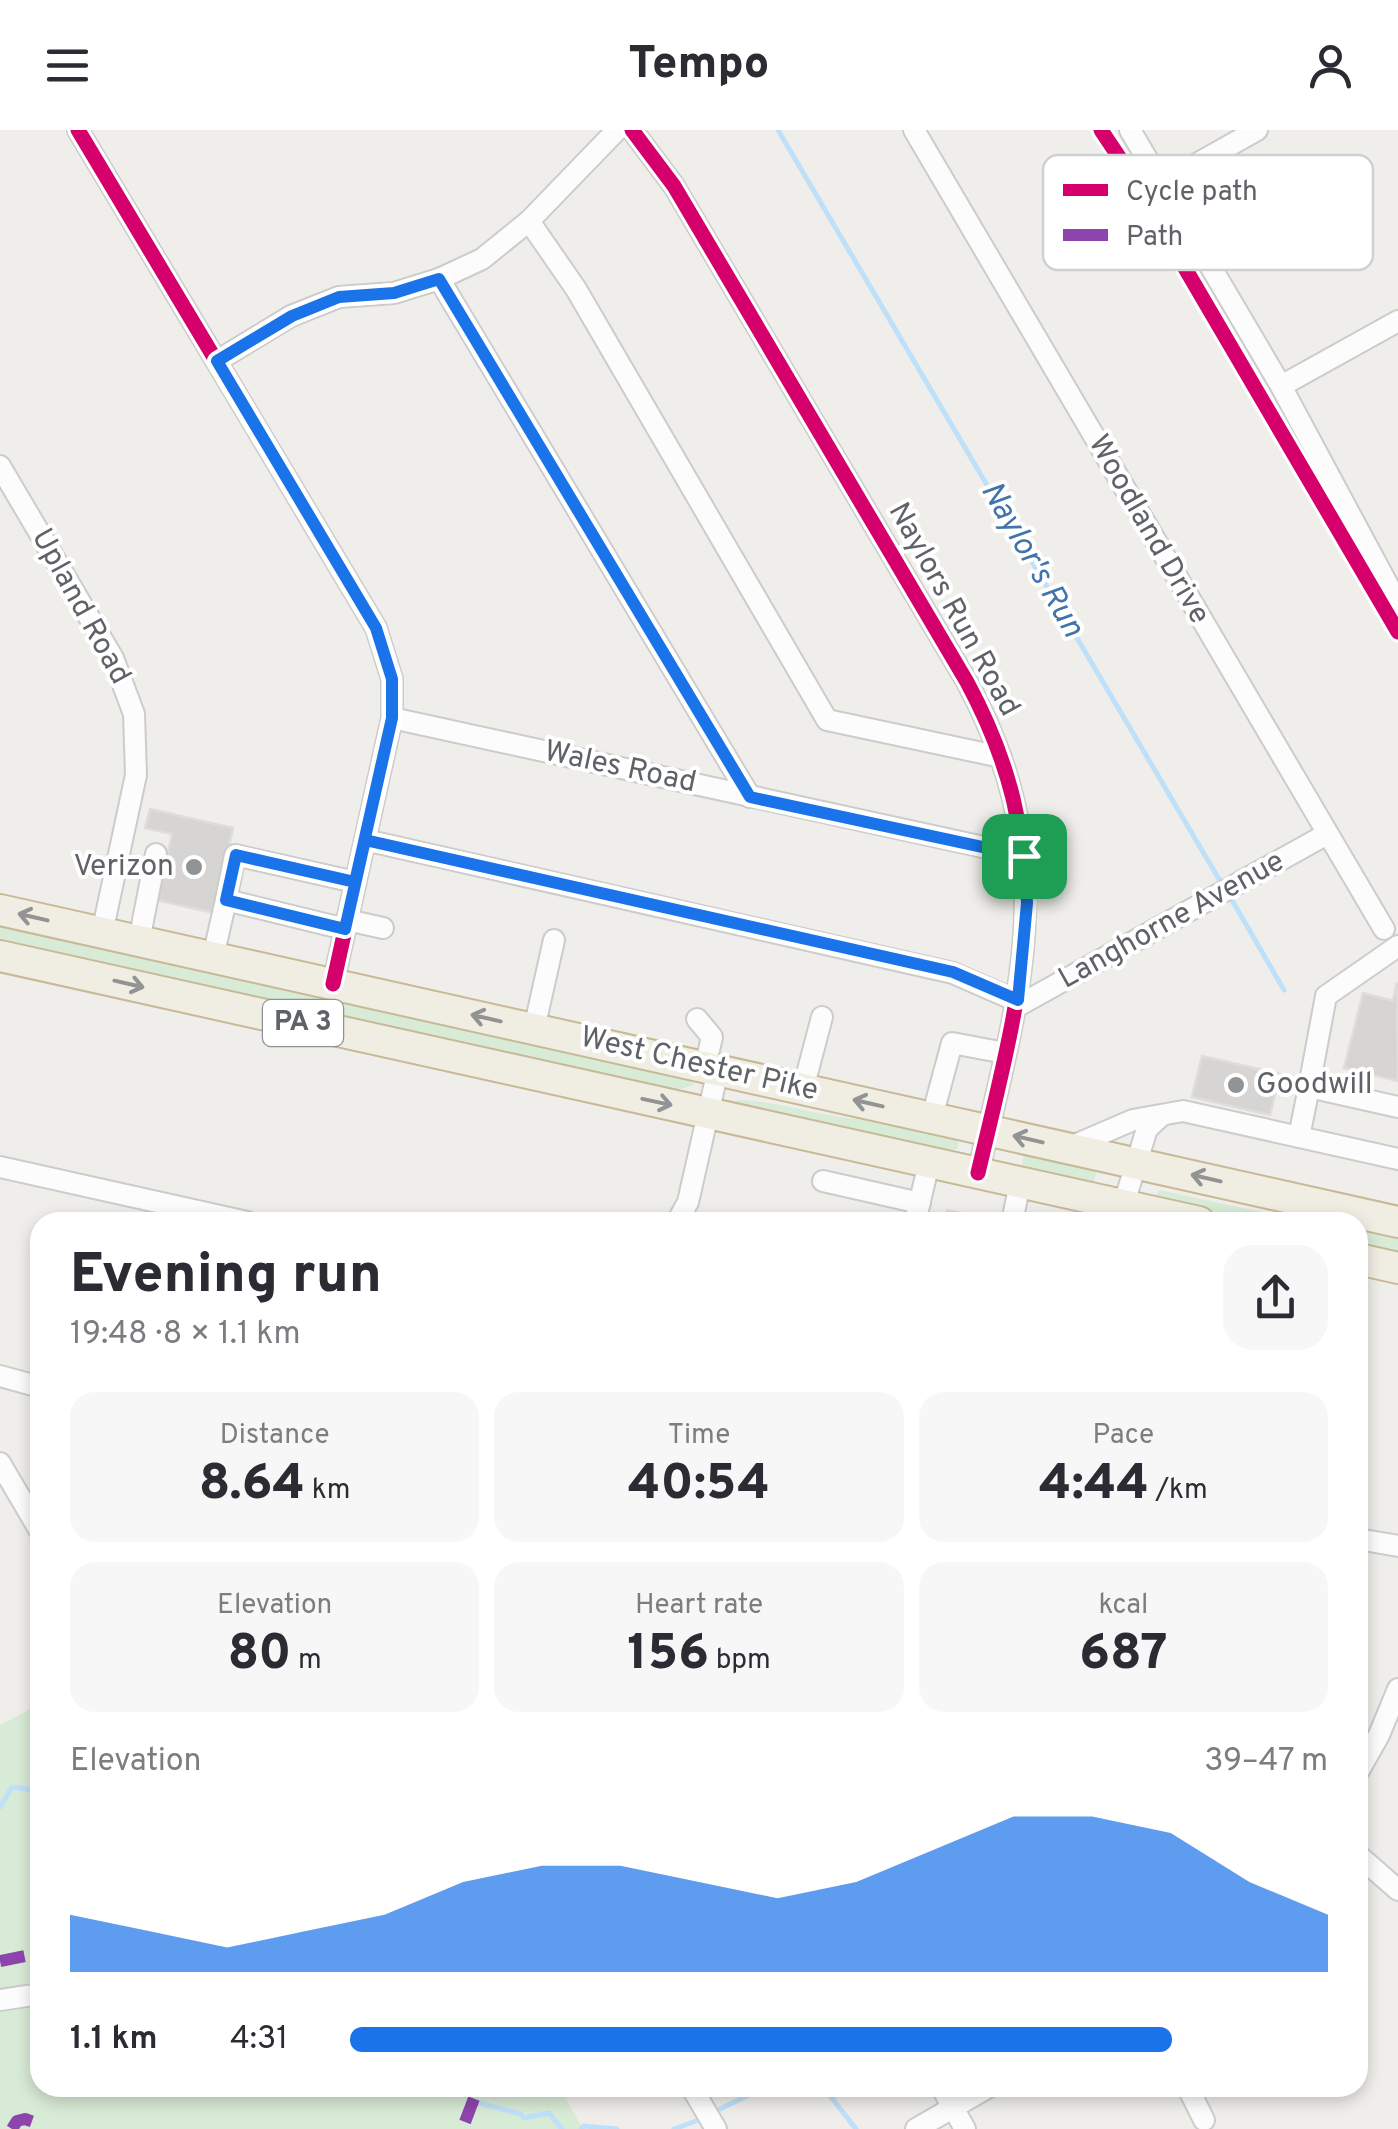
<!DOCTYPE html>
<html lang="en">
<head>
<meta charset="utf-8">
<style>
	body { margin:0; font-family:Overpass,sans-serif; background:#f7f7f7; color:#2b2b33; height:100vh; display:flex; flex-direction:column; font-size:38px; white-space:nowrap }
	* { box-sizing:border-box; margin:0 }
	p { font-size:32px; color:#7c7c81 }
	.icon { flex:none; width:55px; height:55px; fill:none; stroke:currentColor; stroke-width:2; stroke-linecap:round; stroke-linejoin:round }
	.map { position:relative; flex:1; overflow:hidden }
	.panel { position:absolute; left:30px; top:1082px; width:1338px; height:885px; display:flex; flex-direction:column; background:#fff; border-radius:30px; box-shadow:0 5px 15px #0003 }
	.panel>* { flex:none }
	.pin { position:absolute; display:grid; place-items:center; width:85px; height:85px; color:#fff; margin:-42px; border-radius:20px; box-shadow:0 5px 15px #0006 }
	.round { display:grid; place-items:center; flex:none; width:105px; height:105px; border-radius:30px; background:#f7f7f7 }
	.head { display:flex; align-items:center; justify-content:space-between; height:170px; padding:0 40px }
	h1 { font-size:55px; font-weight:800; line-height:75px }
	.figures { display:grid; grid-template-columns:repeat(3,1fr); gap:15px; height:170px; padding:10px 40px }
	.figures div { display:grid; align-content:center; border-radius:25px; background:#f7f7f7; text-align:center }
	.figures b { font-size:50px; font-weight:800 }
	.figures small { font-size:28px; font-weight:400 }
	.figures p { font-size:28px }
	.chart { height:280px; padding:20px 40px }
	.chart p { display:flex; justify-content:space-between }
	.chart svg { width:100%; height:180px; margin-top:10px; fill:#1a73e8; opacity:.7 }
	ul { padding:0 40px; list-style:none; font-size:32px }
	li { display:grid; grid-template-columns:160px 120px 1fr; align-items:center; height:75px }
	li i { height:25px; border-radius:12px; background:#1a73e8 }
	header { display:flex; justify-content:space-between; align-items:center; height:130px; padding:0 40px; background:#fff; font-size:45px; font-weight:800 }
	.map>svg:first-child { display:block }
	.green { fill:#d8ebd6 }
	.lines { fill:none; stroke-linecap:round; stroke-linejoin:round }
	.stream { stroke:#bfe0f9; stroke-width:5 }
	.building { fill:#d6d5d3; stroke:#deddd9; stroke-width:2.5 }
	.minor-casing { stroke:#cbcccc; stroke-width:24 }
	.highway-casing { stroke:#c8b996; stroke-width:34 }
	.minor { stroke:#fdfcfc; stroke-width:20 }
	.highway { stroke:#f0ede3; stroke-width:30 }
	.quiet { stroke:#8e44ad; stroke-width:12; stroke-dasharray:25 12; stroke-linecap:butt }
	.cycleway-casing { stroke:#fff; stroke-width:21 }
	.cycleway { stroke:#d6006c; stroke-width:15 }
	.oneway { stroke:#929393 }
	.route-casing { stroke:#fff; stroke-width:20 }
	.route { stroke:#1a73e8; stroke-width:12 }
	.poi-dot { fill:#919496; stroke:#fff; stroke-width:4 }
	.labels { text-anchor:middle; dominant-baseline:central; stroke-width:8; stroke-linejoin:round; paint-order:stroke }
	.shield { fill:#fff; stroke:#8f9295; stroke-width:2.5 }
	.shield-label { font-size:28px; font-weight:bold; fill:#5f6368 }
	.street-label { font-size:30px; fill:#5f6368; stroke:#fff }
	.poi-label { font-size:30px; fill:#5f6368; stroke:#fff; text-anchor:end }
	.water-label { font-size:32px; font-style:italic; fill:#4174aa; stroke:#fff }
	.key { fill:#fff; stroke:#cfd0d2; stroke-width:2.5 }
	.key-label { font-size:28px; fill:#5f6368 }
</style>
</head>
<body>
<header><svg class="icon" aria-label="menu" viewBox="0 0 24 24"><path d="M4 6h16M4 12h16M4 18h16"/></svg>Tempo<svg class="icon" aria-label="person" viewBox="0 0 24 24"><circle cx="12" cy="8" r="4"/><path d="M4 21q1-7 8-7t8 7"/></svg></header>
<div class="map">
<svg width="1398" height="1999" viewBox="0 0 1398 1999">
	<rect width="100%" height="100%" fill="#efeeea"/>
	<!-- green -->
	<g class="green">
		<path d="M0,793L674,943L694,954C670,969 628,948 602,944C581,940 559,940 538,938L0,818Z"/>
		<path d="M737,970C768,970 799,980 829,985C872,993 920,991 959,1010L957,1019H939L734,974Z"/>
		<path d="M1023,1021L1097,1038L1092,1061L1015,1044L1023,1033Z"/>
		<path d="M1159,1060L1276,1085L1341,1092C1284,1092 1204,1102 1156,1068Z"/>
		<path d="M1358,1096L1398,1105V1130L1358,1121Z"/>
		<path d="M40,1574V1958H560L583,1999H0V1595Z"/>
	</g>
	<g class="lines">
		<!-- stream -->
		<g class="stream">
			<path d="M778,0L1223,756"/>
			<path d="M1229,765L1284,860"/>
			<path d="M0,1677L12,1657L40,1661"/>
			<path d="M461,1958L475,1972L521,1984L524,1988L549,1983L562,1999"/>
			<path d="M824,1958L856,1999"/>
			<path d="M714,1982L763,1958"/>
			<path d="M581,1999L584,1996L617,1999"/>
			<path d="M674,1999L704,1988"/>
		</g>
	</g>
	<!-- building -->
	<g class="building">
		<path d="M150,679L233,698L214,783L157,770L172,704L145,698Z"/>
		<path d="M1397,852L1398,951L1344,938L1363,863L1393,871Z"/>
		<path d="M1202,926L1280,944L1270,985L1192,967Z"/>
		<path d="M947,1080L999,1092H944Z"/>
	</g>
	<g class="lines">
		<!-- minor casing -->
		<g class="minor-casing">
			<g id="minor">
				<path d="M78,0L376,498L392,549V588L333,854"/>
				<path d="M632,0L674,56L967,552C1063,730 1021,860 978,1043"/>
				<path d="M914,0L1384,799"/>
				<path d="M1130,0L1281,256L1398,474"/>
				<path d="M1161,54L1257,0"/>
				<path d="M529,91L576,159L827,590L1001,627"/>
				<path d="M439,149L750,667"/>
				<path d="M217,231L291,186L339,167L394,163L439,149L482,129L529,91L617,0"/>
				<path d="M1281,256L1398,191"/>
				<path d="M0,336L113,528L134,584L136,645L102,803"/>
				<path d="M392,588L1025,726"/>
				<path d="M365,710L953,843L1017,871"/>
				<path d="M347,790L383,798"/>
				<path d="M345,799L226,770L235,725L355,752"/>
				<path d="M139,811L156,724"/>
				<path d="M213,827L226,770"/>
				<path d="M1016,877L1327,704"/>
				<path d="M697,889L712,907L705,937"/>
				<path d="M534,899L554,810"/>
				<path d="M1309,957L1326,866L1398,816"/>
				<path d="M803,959L822,887"/>
				<path d="M932,987L952,913L1005,923"/>
				<path d="M1299,1007L1309,957L1398,977"/>
				<path d="M1068,1018L1133,990L1183,981L1398,1029"/>
				<path d="M0,1037L247,1092"/>
				<path d="M823,1051L920,1073"/>
				<path d="M677,1092L688,1072L718,940"/>
				<path d="M915,1092L929,1033"/>
				<path d="M1012,1092L1020,1053"/>
				<path d="M1118,1092L1147,999L1161,986"/>
				<path d="M0,1246L40,1257"/>
				<path d="M0,1333L40,1401"/>
				<path d="M1358,1409L1398,1416"/>
				<path d="M1358,1642L1379,1605L1398,1559"/>
				<path d="M1358,1725L1398,1760"/>
				<path d="M0,1870L40,1864"/>
				<path d="M692,1958L716,1999"/>
				<path d="M942,1958L965,1999"/>
				<path d="M1188,1958L1204,1990"/>
				<path d="M916,1999L987,1958"/>
			</g>
		</g>
		<!-- highway casing -->
		<g class="highway-casing">
			<g id="highway">
				<path d="M0,780L1398,1092"/>
				<path d="M0,826L1199,1092"/>
				<path d="M1358,1129L1398,1138"/>
			</g>
		</g>
		<!-- minor -->
		<use href="#minor" class="minor"/>
		<!-- highway -->
		<use href="#highway" class="highway"/>
		<!-- quiet -->
		<g class="quiet">
			<path d="M0,1831L40,1823"/>
			<path d="M465,1992L478,1958"/>
			<path d="M12,1999L17,1991L25,1989L39,1994"/>
		</g>
		<!-- cycleway casing -->
		<g class="cycleway-casing">
			<g id="cycleway">
				<path d="M78,0L376,498L392,549V588L333,854"/>
				<path d="M632,0L674,56L967,552C1063,730 1021,860 978,1043"/>
				<path d="M1101,0L1127,39L1398,502"/>
			</g>
		</g>
		<!-- cycleway -->
		<use href="#cycleway" class="cycleway"/>
	</g>
	<!-- one-way arrows -->
	<defs><path id="oneway-shaft" d="M-6 0H5M1.5-3L5.5 0L1.5 3" fill="none" stroke-width="1.6" stroke-linecap="round" stroke-linejoin="round" transform="scale(2.5)"/></defs>
	<g class="oneway">
		<use href="#oneway-shaft" transform="translate(33 787) rotate(-167)"/>
		<use href="#oneway-shaft" transform="translate(129 854) rotate(13)"/>
		<use href="#oneway-shaft" transform="translate(486 888) rotate(-167)"/>
		<use href="#oneway-shaft" transform="translate(657 972) rotate(12)"/>
		<use href="#oneway-shaft" transform="translate(868 973) rotate(-167)"/>
		<use href="#oneway-shaft" transform="translate(1028 1009) rotate(-167)"/>
		<use href="#oneway-shaft" transform="translate(1206 1048) rotate(-167)"/>
	</g>
	<g class="lines">
		<!-- route casing -->
		<g class="route-casing">
			<path id="route" d="M1024,726L750,667L439,149L394,163L339,167L292,186L217,231L376,498L392,549V588L355,752L236,725L226,770L345,799L365,710L953,842L1018,870L1027,773L1024,726"/>
		</g>
		<!-- route -->
		<use href="#route" class="route"/>
	</g>
	<!-- markers -->
	<g class="poi-dot">
		<circle cx="194" cy="737" r="10"/>
		<circle cx="1236" cy="955" r="10"/>
	</g>
	<g class="labels">
		<!-- shield labels -->
		<rect class="shield" x="263" y="870" width="80" height="46" rx="8"/>
		<g class="shield-label">
			<text x="303" y="893">PA 3</text>
		</g>
		<!-- street labels -->
		<g class="street-label">
			<text transform="translate(1148 400) rotate(60)">Woodland Drive</text>
			<text transform="translate(80 477) rotate(61)">Upland Road</text>
			<text transform="translate(953 480) rotate(61)">Naylors Run Road</text>
			<text transform="translate(620 638) rotate(12)">Wales Road</text>
			<text transform="translate(1172 791) rotate(-29)">Langhorne Avenue</text>
			<text transform="translate(699 935) rotate(13)">West Chester Pike</text>
		</g>
		<!-- poi labels -->
		<g class="poi-label">
			<text x="174" y="737">Verizon</text>
			<text x="1256" y="955" text-anchor="start">Goodwill</text>
		</g>
		<!-- water labels -->
		<g class="water-label">
			<text transform="translate(1031 430) rotate(60)">Naylor's Run</text>
		</g>
	</g>
	<!-- legend -->
	<rect x="1043" y="25" width="330" height="115" rx="15" class="key"/>
	<rect x="1063" y="54" width="45" height="12" fill="#d6006c"/>
	<rect x="1063" y="99" width="45" height="12" fill="#8e44ad"/>
	<g class="key-label">
		<text x="1126" y="70">Cycle path</text>
		<text x="1126" y="115">Path</text>
	</g>
</svg>
<div class="pin" style="left:1024px;top:726px;background:#1e9e55"><svg class="icon" aria-label="arrive" viewBox="0 0 24 24"><path d="M6 21V4h12l-3 4 3 4H6"/></svg></div>
<section class="panel">
<div class="head"><div><h1>Evening run</h1><p>19:48 · 8 × 1.1 km</p></div><a class="round"><svg class="icon" aria-label="share" viewBox="0 0 24 24"><path d="M12 15V3M7 8l5-5 5 5M5 13v7h14v-7"/></svg></a></div>
<div class="figures">
<div><p>Distance</p><b>8.64<small> km</small></b></div>
<div><p>Time</p><b>40:54</b></div>
<div><p>Pace</p><b>4:44<small> /km</small></b></div>
</div>
<div class="figures">
<div><p>Elevation</p><b>80<small> m</small></b></div>
<div><p>Heart rate</p><b>156<small> bpm</small></b></div>
<div><p>kcal</p><b>687</b></div>
</div>
<div class="chart"><p><span>Elevation</span>39–47 m</p>
<svg viewBox="0 0 160 44" preserveAspectRatio="none"><path d="M0 44V30L10 34L20 38L30 34L40 30L50 22L60 18L70 18L80 22L90 26L100 22L110 14L120 6L130 6L140 10L150 22L160 30V44z"/></svg>
</div>
<ul>
<li><b>1.1 km</b>4:31<i style="width:84%"></i></li>
</ul>
</section>
</div>
</body>
</html>
